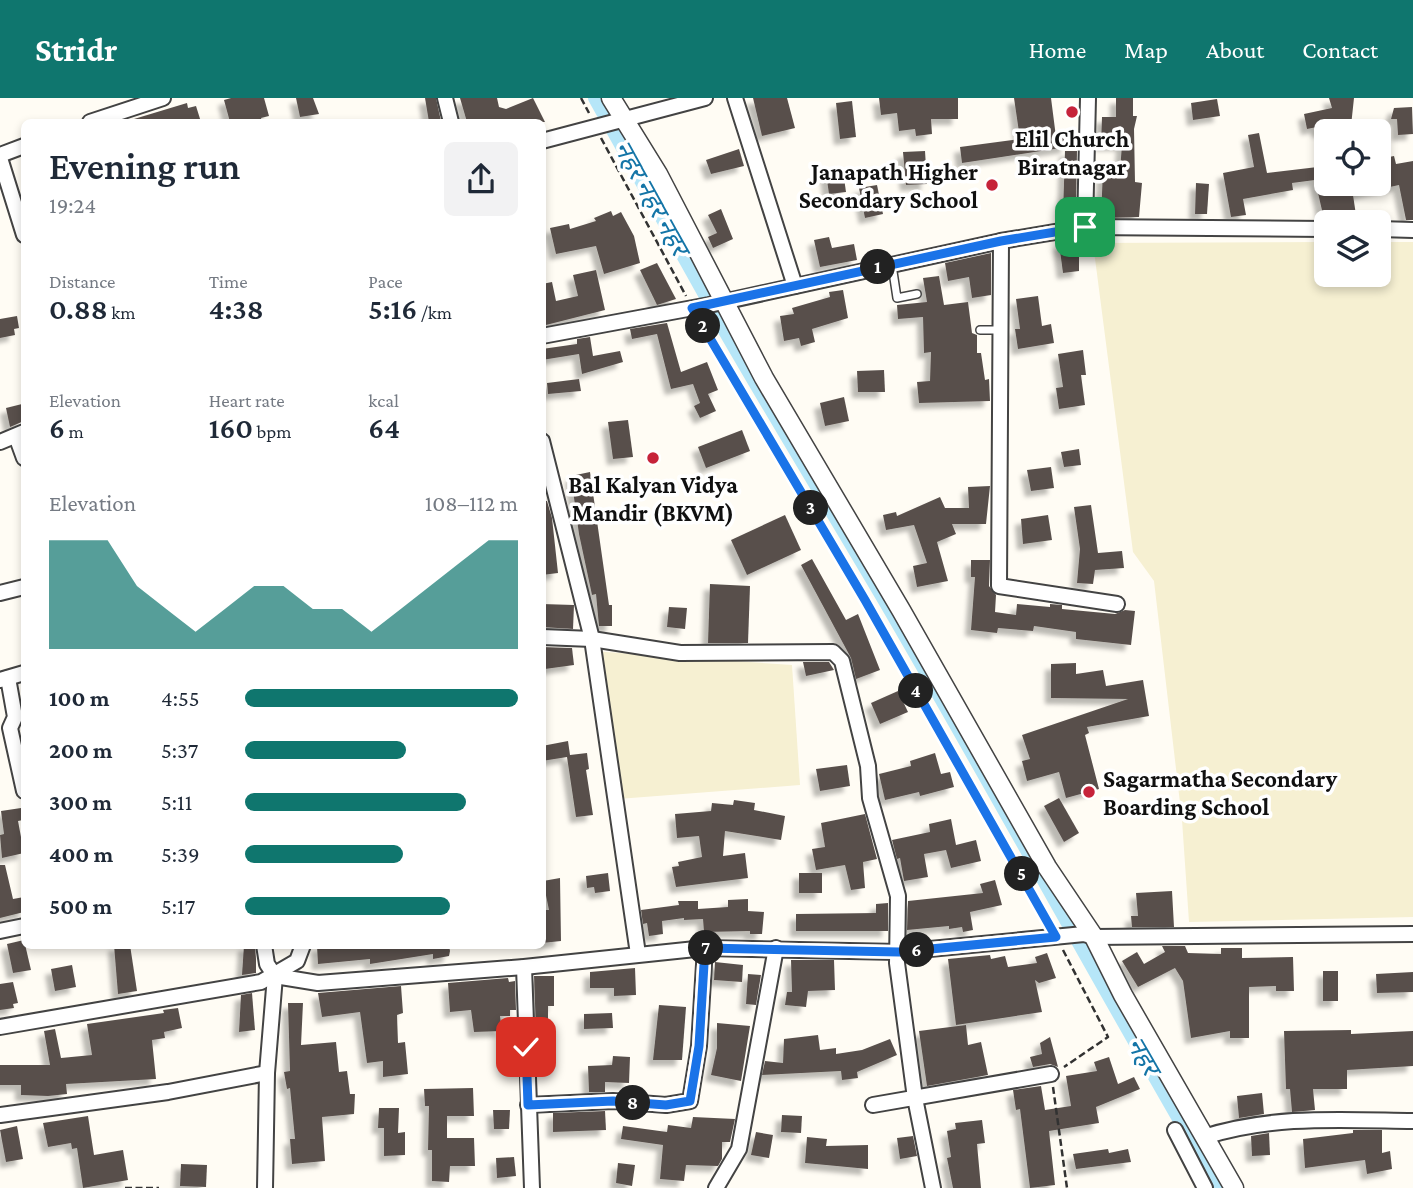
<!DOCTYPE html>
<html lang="en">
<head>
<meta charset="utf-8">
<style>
	body { margin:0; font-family:"Crimson Pro","Noto Sans Devanagari",serif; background:#f2f2f3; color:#1f2937; height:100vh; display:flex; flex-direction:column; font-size:26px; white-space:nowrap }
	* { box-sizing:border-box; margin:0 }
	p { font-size:23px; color:#747a83 }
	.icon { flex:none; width:38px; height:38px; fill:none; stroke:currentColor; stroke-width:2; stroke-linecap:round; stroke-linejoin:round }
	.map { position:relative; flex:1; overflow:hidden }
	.panel { position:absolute; left:21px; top:21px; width:525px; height:830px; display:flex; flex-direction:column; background:#fff; border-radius:10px; box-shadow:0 4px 10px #0003 }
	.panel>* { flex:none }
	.fabs { position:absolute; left:1314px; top:21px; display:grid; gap:14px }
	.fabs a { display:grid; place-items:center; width:77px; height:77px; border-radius:10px; background:#fff; box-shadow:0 4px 10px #0003; font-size:35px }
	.pin { position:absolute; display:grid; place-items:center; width:60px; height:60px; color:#fff; margin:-30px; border-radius:14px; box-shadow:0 4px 10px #0006 }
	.km { position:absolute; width:35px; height:35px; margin:-18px; border-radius:50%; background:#222; color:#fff; font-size:19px; line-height:35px; text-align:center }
	.round { display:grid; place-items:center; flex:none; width:74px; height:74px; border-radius:10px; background:#f2f2f3 }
	.head { display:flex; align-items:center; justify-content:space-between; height:119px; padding:0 28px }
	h1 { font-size:38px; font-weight:600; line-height:52px }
	.figures { display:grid; grid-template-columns:repeat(3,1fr); gap:10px; height:119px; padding:7px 28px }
	.figures div { display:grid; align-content:center }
	.figures b { font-size:30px; font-weight:600 }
	.figures small { font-size:19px; font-weight:400 }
	.figures p { font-size:19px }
	.chart { height:196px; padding:14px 28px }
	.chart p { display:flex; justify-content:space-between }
	.chart svg { width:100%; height:126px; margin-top:7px; fill:#0f766e; opacity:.7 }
	ul { padding:0 28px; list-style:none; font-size:23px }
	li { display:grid; grid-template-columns:112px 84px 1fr; align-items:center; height:52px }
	li i { height:18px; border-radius:9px; background:#0f766e }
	header { display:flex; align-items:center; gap:42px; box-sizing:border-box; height:98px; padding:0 35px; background:#0f766e; color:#fff }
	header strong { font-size:33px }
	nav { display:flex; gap:38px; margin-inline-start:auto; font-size:24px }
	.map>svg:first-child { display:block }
	.farmland { fill:#f6f0d2 }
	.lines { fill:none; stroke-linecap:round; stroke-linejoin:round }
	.canal { stroke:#b6e6f8; stroke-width:14 }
	.building { fill:#59504c; filter:url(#shadow) }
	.service-casing { stroke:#434343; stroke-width:10 }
	.minor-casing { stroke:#434343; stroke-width:18 }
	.tertiary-casing { stroke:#434343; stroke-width:21 }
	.path { stroke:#323232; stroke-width:2.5; stroke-dasharray:7 3.5; stroke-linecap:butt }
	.service { stroke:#fff; stroke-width:7 }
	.minor { stroke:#fff; stroke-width:14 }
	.tertiary { stroke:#fff; stroke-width:18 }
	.route-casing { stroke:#fff; stroke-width:14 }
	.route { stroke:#1a73e8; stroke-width:9 }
	.poi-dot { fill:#c6233a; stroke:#fff; stroke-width:2.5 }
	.labels { text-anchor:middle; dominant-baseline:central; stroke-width:7; stroke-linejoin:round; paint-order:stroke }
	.poi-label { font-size:24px; font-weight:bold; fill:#101010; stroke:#fff }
	.water-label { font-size:26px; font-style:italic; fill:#1475a7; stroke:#fff }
</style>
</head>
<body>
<header>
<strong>Stridr</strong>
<nav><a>Home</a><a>Map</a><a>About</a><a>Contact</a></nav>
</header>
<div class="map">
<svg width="1413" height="1090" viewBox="0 0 1413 1090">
	<defs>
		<filter id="shadow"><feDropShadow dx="-6" dy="6" stdDeviation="2" flood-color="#0004"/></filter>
	</defs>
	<rect width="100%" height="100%" fill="#fffcf4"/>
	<!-- farmland -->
	<g class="farmland">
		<path d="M1326,144V177H1379V144H1413V819L1189,824L1182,722L1154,483L1133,454L1093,145Z"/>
		<path d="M592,553L792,567L800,687L618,701Z"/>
	</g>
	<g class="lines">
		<!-- canal -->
		<g class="canal">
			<path d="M595,0L707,200"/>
			<path d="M713,212C769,310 828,406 885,503C998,697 1105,895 1219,1090"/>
		</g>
	</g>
	<!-- building -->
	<g class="building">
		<path d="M231,0H264L269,18L261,20L262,24H230L224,2Z"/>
		<path d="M296,0H313L319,16L300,19Z"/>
		<path d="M425,0H436L441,23L429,24Z"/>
		<path d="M460,0H497L499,9L506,11L533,0L545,24H467Z"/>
		<path d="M753,0H787L795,30L762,38Z"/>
		<path d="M879,0H958V21H931L932,36L916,38L915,31L899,33L897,15L881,17Z"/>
		<path d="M1014,0H1051L1056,39L1066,38L1067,49L962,65L960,49L1020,41Z"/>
		<path d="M1116,0H1133V18H1137L1134,31L1135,84L1142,85L1139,119L1101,120L1103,71L1120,72L1122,47H1101L1102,19H1116Z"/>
		<path d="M1329,0H1354L1351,28L1318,34L1317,29L1307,31L1304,16L1332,10Z"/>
		<path d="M1217,1L1220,18L1193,22L1191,5Z"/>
		<path d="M852,3L856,39L840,41L836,5Z"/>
		<path d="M187,5L188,10L196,8L201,24H135L134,21Z"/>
		<path d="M1412,9L1413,36L1398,37L1397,21H1391L1394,10Z"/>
		<path d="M1259,35L1267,75L1326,68V86H1382L1379,61L1394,58L1396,66L1413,63V122H1406L1399,87L1353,97L1356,117L1324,121L1315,82L1292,85L1293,92L1243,101L1246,117L1231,119L1223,75L1254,69L1248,37Z"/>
		<path d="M739,51L744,68L711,76L706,62Z"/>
		<path d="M925,53L927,86L906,87L903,54Z"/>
		<path d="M1065,53H1077L1076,116H1063Z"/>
		<path d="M843,73L846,94L829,96L826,75Z"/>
		<path d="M1196,85L1209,86L1207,116H1195Z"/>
		<path d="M877,87L883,116L865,120L859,90Z"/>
		<path d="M721,111L733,141L713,150L708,139L717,135L708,117Z"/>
		<path d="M611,113L613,118L621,114L634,138L640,165L604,176L596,148L556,156L550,130L569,126L570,131L596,123L594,120Z"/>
		<path d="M829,139L832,150L854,146L857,162L820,169L814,142Z"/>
		<path d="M1079,142V173L1063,175L1059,145Z"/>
		<path d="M991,155V197L972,200L969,179L948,183L945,165Z"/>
		<path d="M657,165L676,201L657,207L640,172Z"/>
		<path d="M596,172L605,212L542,228V186L552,184L556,203L578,198L573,177Z"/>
		<path d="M939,178L944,207L968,204L972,235L977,237V255H981L985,282L989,281L990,303L919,305L917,284L930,283L931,254L924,255L923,219L898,221L897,207L927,204L923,180Z"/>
		<path d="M843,192L848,220L812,231L815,244L801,248L799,240L784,243L780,218L794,216L792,210L830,199L829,194Z"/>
		<path d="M1038,198L1042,228L1051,226L1054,245L1018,251L1015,231H1020L1016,201Z"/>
		<path d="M17,218L19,230L14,231L15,237L0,240V221Z"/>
		<path d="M667,225L681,274L707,264L718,292L708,296L716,313L700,320L694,308L700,305L693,286L671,291L657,236L632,241L630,231Z"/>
		<path d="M590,239L593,258L620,253L623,264L582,276L579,256L542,262V251L577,246V241Z"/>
		<path d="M1083,252L1086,277H1081L1085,307L1059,311L1056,290L1063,289L1058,256Z"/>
		<path d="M884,272L885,294H858L857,273Z"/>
		<path d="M579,281L581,293L548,296L547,285Z"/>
		<path d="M844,299L849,323L825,328L820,305Z"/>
		<path d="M22,306L24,323L10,329L6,310Z"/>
		<path d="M628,322L633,359L613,361L608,324Z"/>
		<path d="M742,332L750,353L706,370L698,349Z"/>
		<path d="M1079,351L1081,367L1064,369L1061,354Z"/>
		<path d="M1051,369L1054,390L1031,393L1027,372Z"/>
		<path d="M590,374L609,507H612V528H599L596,496L592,497L579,436L571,378Z"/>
		<path d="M990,388L986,426H952L956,436L937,444L948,483L917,489L913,468L927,465L914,427L886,432L883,417L896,414L897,418L940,399L945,410H969L968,389Z"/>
		<path d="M542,403H547L552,420L558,475L542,477V457H546Z"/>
		<path d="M1091,407L1098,455L1122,453L1124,470L1095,472L1093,486L1077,485L1080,451L1074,409Z"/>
		<path d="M785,417L801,452L747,477L731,442Z"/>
		<path d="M1048,417L1052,442L1023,446L1021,421Z"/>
		<path d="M812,461L846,522L858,516L880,572L856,581L851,560L801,467Z"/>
		<path d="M971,462H990L989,488L996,497L995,514L1016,517L1017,506L1050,509V506L1062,507V511L1115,516L1125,512L1135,513L1131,547L1076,541V534L1034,528L1033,533L998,530L997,535L971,532L975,479H971Z"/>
		<path d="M710,486L750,488L748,545H708Z"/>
		<path d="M542,506L574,507L573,531L542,529Z"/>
		<path d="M669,509L687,510L685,531L667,529Z"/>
		<path d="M542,549L572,550L574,567L545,571Z"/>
		<path d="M803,564H829L834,572L806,578Z"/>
		<path d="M1076,565V576L1103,572L1106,588L1143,582L1149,618L1087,629L1089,635L1085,637L1099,691L1066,700L1059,674L1027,683L1022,663L1030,661L1022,637L1128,601L1051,600V566Z"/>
		<path d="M898,593L908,614L880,626L871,605Z"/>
		<path d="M568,643L570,657L587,655L589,671L586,672L593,717L576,719L567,659L542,663V648Z"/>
		<path d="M935,655L941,676L950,674L954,689L920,698L919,694L885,702L879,676L911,668L910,663Z"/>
		<path d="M847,667L850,688L820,693L816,671Z"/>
		<path d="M1059,700L1079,735L1064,744L1044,708Z"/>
		<path d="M734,702L755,705L754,712L785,718L781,742L725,733L723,758L745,755L748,780L676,789L672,769L679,768L678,764L702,759L699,738L677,740L675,716L711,713L712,705L733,707Z"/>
		<path d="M21,710L23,722L18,723L24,755L2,760L0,737L4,736L1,713Z"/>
		<path d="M865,716L877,761L863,764L865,790L851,792L845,767L816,772L812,751L825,749L821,725Z"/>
		<path d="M951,721L956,747L976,742L981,763L951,770L946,752L924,756L928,779L904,783L900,760L897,761L892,742L930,734L929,726Z"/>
		<path d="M0,767H5L13,801L24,799V814L0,820Z"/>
		<path d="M608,775L610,793L595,795L594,789L587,790L586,778Z"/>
		<rect x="799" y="775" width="23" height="20"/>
		<path d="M560,780L561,843L542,845V812H549L543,783Z"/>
		<path d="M995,782L1002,807L970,814L973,832L963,834L962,829L949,831V828L907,832L908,803L983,795L980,786Z"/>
		<path d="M1172,793L1174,829H1132L1131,818H1138L1136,795Z"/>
		<path d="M748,801V813L764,814L762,836H750V833L704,834L703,821L684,822V820L662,823L663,836L649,838L647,825L643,826L641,812L679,807L678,803H698V811L728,809V802Z"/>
		<path d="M888,805V833H796V816L876,815V806Z"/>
		<path d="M24,842L31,872L13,875L7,846Z"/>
		<path d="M114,847H130L137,893L118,896Z"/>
		<path d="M244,847H255L256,861V875L242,877Z"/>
		<path d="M330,847H449L450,853L449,858L433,861V856L370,866V861L318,866L317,848Z"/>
		<path d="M1162,848H1185L1188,855L1221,856V850H1242V860L1293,859L1294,893H1276V888L1249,889V940H1230V933L1191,940L1183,883L1175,870L1138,889L1122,863L1137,854L1144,866L1165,854Z"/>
		<path d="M1047,855L1056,880L1039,885L1035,882L1042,914L956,927L948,861L990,857L991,861L1005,858L1008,869L1037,865L1035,859Z"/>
		<path d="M791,862H834L835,892L808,893L806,909L785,907L787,894H792Z"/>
		<path d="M715,864L743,867L742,884L714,882Z"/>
		<path d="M72,867L76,889L55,893L51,871Z"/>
		<path d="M635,870L636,897L614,898V890H590V874Z"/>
		<rect x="1323" y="873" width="15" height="30"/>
		<path d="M1413,874V894L1377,895L1376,876Z"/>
		<path d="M748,876L761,877L756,907L746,906Z"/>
		<path d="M534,878H554V908H548V960H537Z"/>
		<path d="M508,880L509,884L515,883L516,912H510V918H500L502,933L474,934L471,912L450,914L448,885Z"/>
		<path d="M13,884L18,905L13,906L14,910L0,912V886Z"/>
		<path d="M401,888L403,915L397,917L398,945L405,944L408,976L383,979V963L367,965L360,914L322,919L318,895Z"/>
		<path d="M252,895L255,932L239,934L241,897Z"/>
		<path d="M288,905H303L301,947L336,944L339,974L347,973L350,996H355L354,1016L322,1019L325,1063L292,1066L290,1041H295L290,990L287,991L284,974L290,973Z"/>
		<path d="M659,907L686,909L682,962H653Z"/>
		<path d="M178,910L182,930L164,934L165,940L152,942L156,981L66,986L67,996L48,998L21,997V987H0V967H50L44,933L55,931L61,960L92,957L87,926L164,915L163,912Z"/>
		<path d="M612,915L613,930L584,931V916Z"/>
		<path d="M717,925L750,928L741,983L711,977L717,950Z"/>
		<path d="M966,927L968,947L981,944L988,977L927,988L919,933Z"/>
		<path d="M1351,932V936L1413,933V968L1347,972V991H1313L1315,1012L1292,1014L1290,991H1286L1284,933Z"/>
		<path d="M818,937L820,952L836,950V956L862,952L890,941L897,957L857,974L858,980L842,982L841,973L762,977L765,963L783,965L784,941Z"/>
		<path d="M1050,939L1058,969L1050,966L1033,969L1030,959L1042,956L1040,945Z"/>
		<path d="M613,958L630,959L629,985L605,984V994H589L588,968L612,967Z"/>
		<path d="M1109,959L1118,986L1134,979L1140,991L1096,1009L1099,1025L1049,1033L1055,1087L1030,1090L1020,1011L1016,1012L1013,992L1041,988L1045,1012L1071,1008L1066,978L1097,973L1094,964Z"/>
		<path d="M473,990L474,1018H447V1040H474L475,1068H450L449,1084L432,1083V1052H428L429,1008H425L424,991Z"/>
		<path d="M1262,995L1264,1016L1239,1020L1237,998Z"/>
		<path d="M379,1010H399L398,1035L405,1034V1057L384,1058V1030H378Z"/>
		<path d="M493,1012H510L509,1031H494Z"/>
		<path d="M605,1013L606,1032L553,1034V1015Z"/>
		<path d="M782,1017L802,1018L801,1035L781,1034Z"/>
		<path d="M88,1018L94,1057L123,1052L128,1082L83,1090L77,1050L72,1051L71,1045L48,1049L43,1025Z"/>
		<path d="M693,1019L735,1021L730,1044H722V1061L718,1068L686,1067L684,1083L660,1081L663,1047L621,1041L623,1028L667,1034L668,1027L691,1030Z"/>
		<path d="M982,1022L985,1045L977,1046L981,1090H953L947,1060L951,1059L947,1033L956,1031L955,1025Z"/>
		<path d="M17,1028L23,1061L6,1064L0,1032Z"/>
		<path d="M1353,1032H1382V1055L1390,1053L1392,1071L1367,1076L1365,1062L1305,1070L1303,1041L1353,1035Z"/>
		<path d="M756,1034L773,1037L769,1060L751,1057Z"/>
		<path d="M1269,1035L1270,1057L1252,1058L1251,1038Z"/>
		<path d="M913,1038L917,1058L900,1061L897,1040Z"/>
		<path d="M807,1039L827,1041L826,1048L868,1047V1071L805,1065Z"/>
		<path d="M1108,1051L1109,1055L1128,1051L1131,1064L1076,1071L1073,1056Z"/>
		<path d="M514,1059L516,1078L497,1080L496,1060Z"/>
		<path d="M618,1065L635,1067L632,1088L616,1085Z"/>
		<path d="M181,1066L207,1067L206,1089L180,1088Z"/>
	</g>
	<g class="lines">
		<!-- service casing -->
		<g class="service-casing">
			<g id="service">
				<path d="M892,167L897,200L917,196"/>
				<path d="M980,232H1000"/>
			</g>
		</g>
		<!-- minor casing -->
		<g class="minor-casing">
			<g id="minor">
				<path d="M445,0L451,24"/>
				<path d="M735,0L795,188"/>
				<path d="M90,24L163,0"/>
				<path d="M542,43L705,0"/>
				<path d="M0,57L24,48"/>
				<path d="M0,60L24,137"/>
				<path d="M1085,129L1088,0"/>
				<path d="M1379,131L1413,132"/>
				<path d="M1001,143L999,488L1117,506"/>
				<path d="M542,238L709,207L1001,143L1085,129L1326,131"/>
				<path d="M16,338L24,360"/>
				<path d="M542,343L592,541L638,856"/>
				<path d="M0,344L24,334"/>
				<path d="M0,495L24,489"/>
				<path d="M542,539L592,541L680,555L833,554L842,563L868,668L870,700L898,798L897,865L915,1000L933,1090"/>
				<path d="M8,580L15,619L10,630L24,693"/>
				<path d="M0,582L24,575"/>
				<path d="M0,833L24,828"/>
				<path d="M264,847L267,866L275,878"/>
				<path d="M524,869L532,1090"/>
				<path d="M275,878L318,885L524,869L705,850L899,854L1084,836L1094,839L1413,836"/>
				<path d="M0,929L261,884L297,863L303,847"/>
				<path d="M528,1007L613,1003L666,1007L690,1003L699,948L705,850"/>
				<path d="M873,1007L1051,976"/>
				<path d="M0,1017L168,994L267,975"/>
				<path d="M1175,1032L1205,1090"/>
				<path d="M1204,1039C1272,1017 1341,1022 1413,1023"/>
				<path d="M265,1090L267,975L275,878"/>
				<path d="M716,1090L739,1051L776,850"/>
			</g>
		</g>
		<!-- tertiary casing -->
		<g class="tertiary-casing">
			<path id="tertiary" d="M611,0L658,76L764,280L901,512L1047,769L1094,839L1123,897L1234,1090"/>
		</g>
		<!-- path -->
		<g class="path">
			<path d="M581,0L589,15"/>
			<path d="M601,40L686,198"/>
			<path d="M699,222L865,502L1048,825"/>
			<path d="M1063,852L1108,939L1064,969"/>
			<path d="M1053,989L1067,1090"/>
			<path d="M125,1090H159"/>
		</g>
		<!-- service -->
		<use href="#service" class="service"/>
		<!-- minor -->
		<use href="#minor" class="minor"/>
		<!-- tertiary -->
		<use href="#tertiary" class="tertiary"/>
	</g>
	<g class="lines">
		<!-- route casing -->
		<g class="route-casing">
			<path id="route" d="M526,949L528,1007L613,1003L666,1007L690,1003L699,948L705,850L899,854L1056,839L865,502L692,210L1001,143L1085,129"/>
		</g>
		<!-- route -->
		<use href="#route" class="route"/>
	</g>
	<!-- markers -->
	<g class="poi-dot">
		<circle cx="1072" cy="14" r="7"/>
		<circle cx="992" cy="87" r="7"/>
		<circle cx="653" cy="360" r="7"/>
		<circle cx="1089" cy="694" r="7"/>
	</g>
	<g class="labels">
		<!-- poi labels -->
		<g class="poi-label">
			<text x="1072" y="40">Elil Church<tspan x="1072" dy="28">Biratnagar</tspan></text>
			<text x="978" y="73" text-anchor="end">Janapath Higher<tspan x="978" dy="28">Secondary School</tspan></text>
			<text x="653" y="386">Bal Kalyan Vidya<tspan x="653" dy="28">Mandir (BKVM)</tspan></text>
			<text x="1103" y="680" text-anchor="start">Sagarmatha Secondary<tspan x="1103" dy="28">Boarding School</tspan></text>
		</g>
		<!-- water labels -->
		<g class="water-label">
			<text transform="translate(651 100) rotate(61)">नहर नहर नहर</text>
			<text transform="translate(1143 958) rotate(60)">नहर</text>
		</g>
	</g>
</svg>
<div class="fabs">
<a><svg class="icon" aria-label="locate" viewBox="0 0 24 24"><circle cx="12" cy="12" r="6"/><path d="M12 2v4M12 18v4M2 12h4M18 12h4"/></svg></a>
<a><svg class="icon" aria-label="layers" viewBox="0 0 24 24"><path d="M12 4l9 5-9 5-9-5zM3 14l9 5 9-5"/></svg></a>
</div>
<div class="pin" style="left:1085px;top:129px;background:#1e9e55"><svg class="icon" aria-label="arrive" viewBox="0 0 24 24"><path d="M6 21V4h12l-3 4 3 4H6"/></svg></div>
<div class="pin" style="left:526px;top:949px;background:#d93025"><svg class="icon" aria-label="check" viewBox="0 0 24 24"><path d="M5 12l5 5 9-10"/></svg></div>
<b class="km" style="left:878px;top:169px">1</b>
<b class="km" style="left:703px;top:228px">2</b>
<b class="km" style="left:811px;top:410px">3</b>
<b class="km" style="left:916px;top:593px">4</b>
<b class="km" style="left:1022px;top:776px">5</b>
<b class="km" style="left:917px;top:852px">6</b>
<b class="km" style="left:706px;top:850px">7</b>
<b class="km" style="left:633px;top:1005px">8</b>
<section class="panel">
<div class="head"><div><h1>Evening run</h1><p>19:24</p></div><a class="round"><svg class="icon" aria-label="share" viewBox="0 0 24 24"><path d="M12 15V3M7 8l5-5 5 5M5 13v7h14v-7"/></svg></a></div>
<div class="figures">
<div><p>Distance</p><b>0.88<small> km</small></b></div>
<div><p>Time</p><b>4:38</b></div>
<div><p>Pace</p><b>5:16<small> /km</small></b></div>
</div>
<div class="figures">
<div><p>Elevation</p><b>6<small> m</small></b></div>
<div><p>Heart rate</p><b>160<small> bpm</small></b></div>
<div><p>kcal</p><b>64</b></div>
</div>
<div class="chart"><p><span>Elevation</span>108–112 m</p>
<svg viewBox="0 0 160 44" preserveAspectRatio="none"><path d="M0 44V6L10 6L20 6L30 22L40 30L50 38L60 30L70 22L80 22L90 30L100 30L110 38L120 30L130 22L140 14L150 6L160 6V44z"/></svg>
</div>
<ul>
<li><b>100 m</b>4:55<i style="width:100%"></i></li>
<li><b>200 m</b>5:37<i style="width:59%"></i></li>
<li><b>300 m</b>5:11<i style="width:81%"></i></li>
<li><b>400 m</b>5:39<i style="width:58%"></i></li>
<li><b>500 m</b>5:17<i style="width:75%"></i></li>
</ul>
</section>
</div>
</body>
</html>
